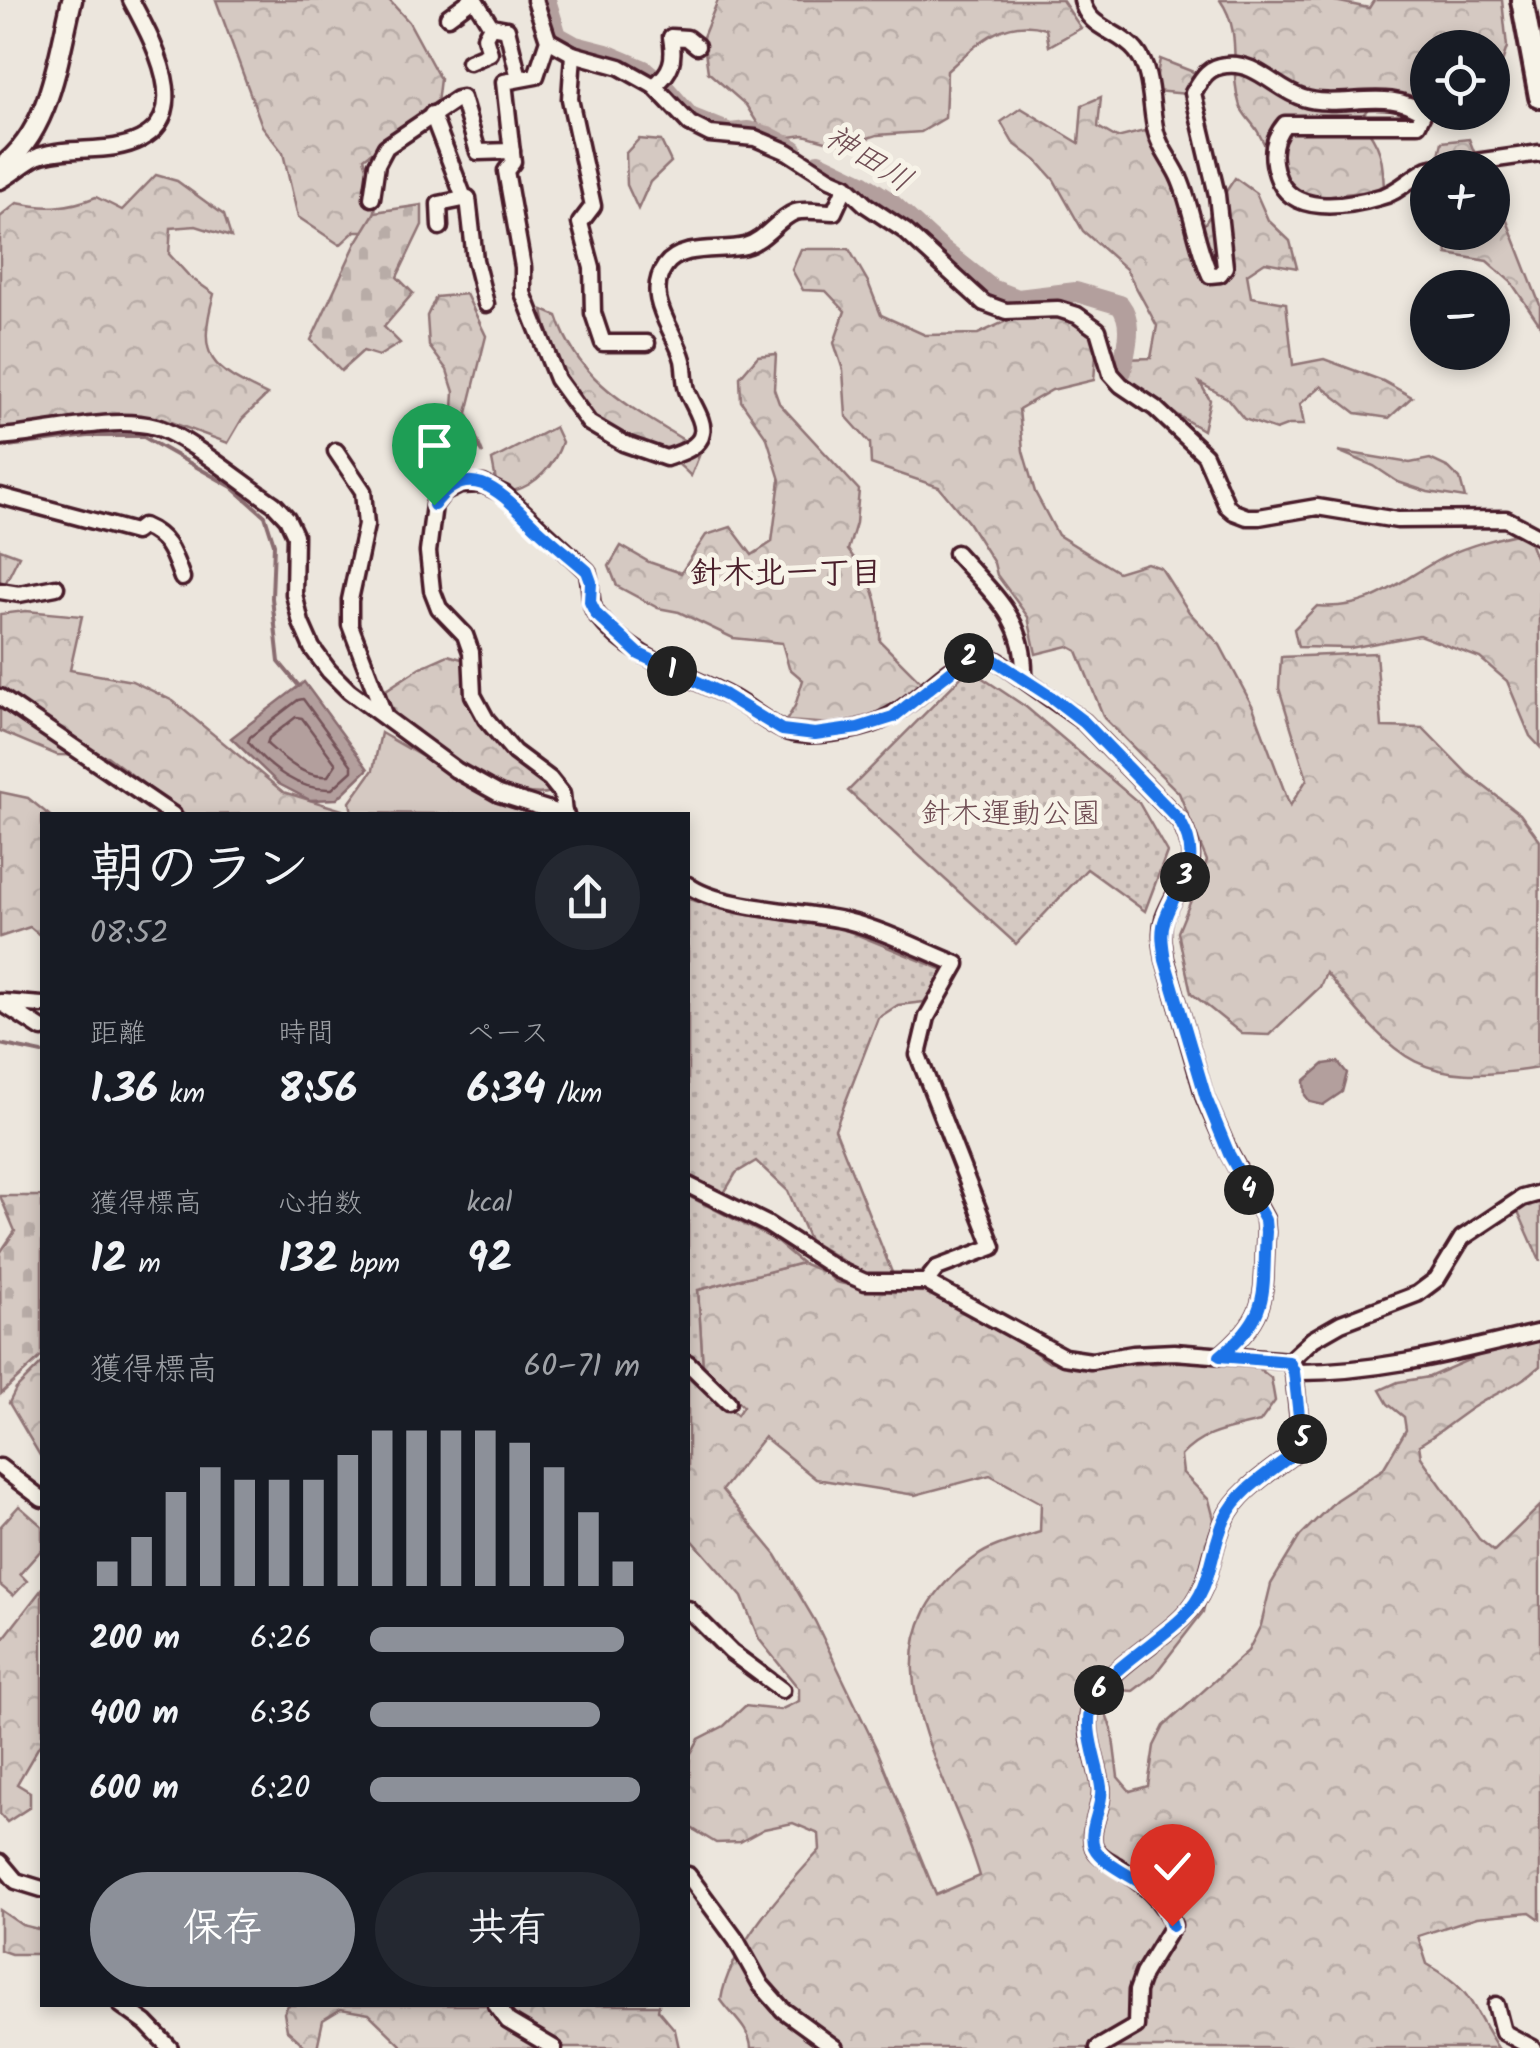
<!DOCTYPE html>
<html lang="ja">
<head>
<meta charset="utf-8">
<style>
	body { margin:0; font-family:Kalam,"Klee One",sans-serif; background:#242831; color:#f1f3f6; height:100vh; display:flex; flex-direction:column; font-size:38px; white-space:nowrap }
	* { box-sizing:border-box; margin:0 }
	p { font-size:32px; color:#9ea1a6 }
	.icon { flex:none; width:55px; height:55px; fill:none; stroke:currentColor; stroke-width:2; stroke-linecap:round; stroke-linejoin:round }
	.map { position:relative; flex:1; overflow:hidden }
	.details { position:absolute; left:40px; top:812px; width:650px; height:1195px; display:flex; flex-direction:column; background:#171b24; border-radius:0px; box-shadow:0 5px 15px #0003 }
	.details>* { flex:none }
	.controls { position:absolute; left:1410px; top:30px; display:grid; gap:20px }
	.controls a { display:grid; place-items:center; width:100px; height:100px; border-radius:50%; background:#171b24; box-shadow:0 5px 15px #0003; font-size:50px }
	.pin { position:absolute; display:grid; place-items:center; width:85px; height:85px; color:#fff; margin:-102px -42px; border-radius:50% 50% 50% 0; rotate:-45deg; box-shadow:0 0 10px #0007 }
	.pin .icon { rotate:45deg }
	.km { position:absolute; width:50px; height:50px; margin:-25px; border-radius:50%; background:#222; color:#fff; font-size:28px; line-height:50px; text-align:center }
	.round { display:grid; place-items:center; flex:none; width:105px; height:105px; border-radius:52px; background:#242831 }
	.overview { display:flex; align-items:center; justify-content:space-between; height:170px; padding:0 50px }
	h1 { font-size:55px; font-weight:600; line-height:75px }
	.metrics { display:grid; grid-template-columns:repeat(3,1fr); gap:15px; height:170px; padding:10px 50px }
	.metrics div { display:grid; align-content:center }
	.metrics b { font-size:42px; font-weight:600 }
	.metrics small { font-size:28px; font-weight:400 }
	.metrics p { font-size:28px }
	.chart { height:280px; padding:20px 50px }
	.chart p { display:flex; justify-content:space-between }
	.chart svg { width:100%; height:180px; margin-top:10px; stroke:#8c9099; stroke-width:6 }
	.cta { display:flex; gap:20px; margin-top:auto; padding:20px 50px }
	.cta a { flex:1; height:115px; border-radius:60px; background:#8c9099; color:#fff; font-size:40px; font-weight:600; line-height:115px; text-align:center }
	.cta a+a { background:#242831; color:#f1f3f6 }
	ul { padding:0 50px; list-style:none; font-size:32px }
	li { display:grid; grid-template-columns:160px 120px 1fr; align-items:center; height:75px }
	li i { height:25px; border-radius:12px; background:#8c9099 }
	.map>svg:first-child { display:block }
	.green { fill:#d5c9c2; stroke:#907476; stroke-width:2.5 }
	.forest { fill:url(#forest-crowns); stroke:#907476; stroke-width:2.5; fill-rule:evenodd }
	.cemetery { fill:url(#cemetery-stones); stroke:#907476; stroke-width:2.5 }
	.park { fill:url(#park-dots); stroke:#907476; stroke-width:2.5 }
	.water { fill:#b39f9d; stroke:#896c6f; stroke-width:2.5 }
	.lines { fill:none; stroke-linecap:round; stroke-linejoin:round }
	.shore { stroke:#745259; stroke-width:2.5 }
	.stream { stroke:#896c6f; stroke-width:4 }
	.river { stroke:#b39f9d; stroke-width:20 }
	.minor-casing { stroke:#4a1f2b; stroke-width:21 }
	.major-casing { stroke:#4a1f2b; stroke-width:25 }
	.highway-casing { stroke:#4a1f2b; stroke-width:28 }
	.minor { stroke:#f7f3e8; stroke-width:14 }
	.major { stroke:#f7f3e8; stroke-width:18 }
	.highway { stroke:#f7f3e8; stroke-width:20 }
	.route-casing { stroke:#fff; stroke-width:20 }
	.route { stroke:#1a73e8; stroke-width:12 }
	.labels { text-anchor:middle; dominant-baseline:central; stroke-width:10; stroke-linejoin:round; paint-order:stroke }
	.park-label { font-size:30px; fill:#6d4a51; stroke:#f7f3e8 }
	.water-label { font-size:32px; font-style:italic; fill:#6f4c53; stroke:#f7f3e8 }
	.neighbourhood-label { font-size:32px; font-weight:bold; fill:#4a1f2b; stroke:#f7f3e8 }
</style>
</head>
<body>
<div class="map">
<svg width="1540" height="2048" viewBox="0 0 1540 2048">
	<defs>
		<pattern id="forest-crowns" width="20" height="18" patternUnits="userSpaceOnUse" patternTransform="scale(2.5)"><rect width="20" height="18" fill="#d5c9c2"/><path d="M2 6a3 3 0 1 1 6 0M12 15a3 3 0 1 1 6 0" fill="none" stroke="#b8aca7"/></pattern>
		<pattern id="cemetery-stones" width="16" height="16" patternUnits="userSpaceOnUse" patternTransform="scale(2.5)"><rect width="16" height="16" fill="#d5c9c2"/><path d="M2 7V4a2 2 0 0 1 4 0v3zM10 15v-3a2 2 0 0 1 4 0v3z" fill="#b8aca7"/></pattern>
		<pattern id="park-dots" width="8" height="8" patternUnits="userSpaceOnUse" patternTransform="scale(2.5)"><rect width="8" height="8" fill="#d5c9c2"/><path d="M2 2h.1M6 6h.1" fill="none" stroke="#b8aca7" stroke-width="1.8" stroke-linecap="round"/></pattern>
	</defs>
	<rect width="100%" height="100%" fill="#ece6dd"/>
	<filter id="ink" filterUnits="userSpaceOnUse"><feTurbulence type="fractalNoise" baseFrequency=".01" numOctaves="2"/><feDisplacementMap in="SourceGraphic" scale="20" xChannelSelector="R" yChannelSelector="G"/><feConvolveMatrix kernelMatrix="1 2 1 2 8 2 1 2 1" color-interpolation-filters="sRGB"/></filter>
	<g filter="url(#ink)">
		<!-- green -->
		<g class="green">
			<path d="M381,733L496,799L534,815L352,813L350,802L373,770Z"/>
			<path d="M19,1506L42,1526V1549L20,1574L27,1581L13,1596L0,1585V1527Z"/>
		</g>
		<!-- forest -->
		<g class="forest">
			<path d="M216,0H389L409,22L440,79L437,103L364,158L377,198L372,231H355L340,245L298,217L283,153L262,126Z"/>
			<path d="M718,0H1062L1081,28L1049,46L1046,29C1004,15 976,45 947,71L945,118L921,132L877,135L862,140L833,143L804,135L790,137L763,132L746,105L708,72L703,37Z"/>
			<path d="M1220,0H1330L1369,8L1374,0H1502L1507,47L1493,90L1492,48H1428L1427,110L1373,102L1360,119C1381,146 1383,157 1384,191C1354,190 1327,198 1297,201C1283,179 1270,156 1258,132C1253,123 1244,116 1240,106C1228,70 1244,34 1220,0Z"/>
			<path d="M1160,59L1196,73L1199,95L1154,91Z"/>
			<path d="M1101,97L1098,127L1117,138L1144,131L1160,140V160L1174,175L1203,226L1235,178L1256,193L1268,220L1290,241L1297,268L1265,262L1247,274L1251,297L1286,303L1293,365L1324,359L1383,381L1412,397L1389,418L1356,413L1321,386L1300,404L1304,425H1289L1276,430L1244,419L1227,398L1200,383L1210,400L1203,430L1126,385L1124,359L1151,358L1157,326L1126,269L1083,231L1054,180L1037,161L1013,143L1001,122L1021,108L1079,143L1082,105Z"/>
			<path d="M639,139L661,141L671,162L650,182L638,209L627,185L626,153Z"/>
			<path d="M1469,139L1480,167L1436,168L1442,142Z"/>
			<path d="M156,175L177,181L224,215L231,237L196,226L171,228L169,254L190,277L214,294C196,359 211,368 267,395L242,419L228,443L165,420L0,429V217L17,203C46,209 69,208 96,197L122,210Z"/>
			<path d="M1493,185L1540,305V325L1511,282L1487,261L1447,254L1444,233L1492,232Z"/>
			<path d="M801,249H849L868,282L881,315L925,335L978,334L1028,311L1073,318L1097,342L1094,380L1052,390L1019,409L1023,451L1035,492L1058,535L1118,572L1147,563L1161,568L1189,612L1220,645L1253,707L1290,806L1307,779L1279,688L1281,657L1376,653L1382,727L1423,728L1468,774L1520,814L1540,841L1538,1068C1418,1087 1399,1062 1326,973L1320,987L1269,1035L1242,1034L1191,993L1178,932L1207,861L1179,793L1104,718L1077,651L1068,646L1036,654L1028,617L997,575L994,563L968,522L939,487L871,464L870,443L846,416L843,370L834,343L845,311L826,291L803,290L792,270Z"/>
			<path d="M466,294L486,336L467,413L483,454L453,409L454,392L447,370L429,346L427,316L436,297Z"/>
			<path d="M543,310L557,316C580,388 642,412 701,451L691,476C684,469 676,461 667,456C653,448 637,446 623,438C574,412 552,363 543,310Z"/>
			<path d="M776,354L774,389L779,403L859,490L856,523L848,550C873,583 881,599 880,641L924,685L895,707L858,719L832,724L786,721L795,706L803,680L789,668L782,643L733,638L679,612L658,608L617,586L609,566L621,546L649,562L681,573L706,535L731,527L752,555L772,542L780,480L767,438L741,401L740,377L758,356Z"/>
			<path d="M555,427L562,442C555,464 537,485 513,491L496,481L492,460Z"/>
			<path d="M1338,451L1410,463L1430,459L1449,468L1460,479L1465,498L1428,492L1398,482L1374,466Z"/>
			<path d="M1526,532L1540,568V747L1530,736L1507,681L1480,658L1419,635L1350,648L1298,647L1294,629L1317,606C1372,611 1399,580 1444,557C1471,544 1498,538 1526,532Z"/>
			<path d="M0,549L19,556L3,588H0Z"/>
			<path d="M26,611L82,616L70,670L132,681L173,701L283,792L352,813L185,815L107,756L57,755L0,731V614Z"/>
			<path d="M448,655L465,660C465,731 508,747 551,792C513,805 420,741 392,714C387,709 384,701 380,694L421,667Z"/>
			<path d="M0,792L28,798L49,815H42V937L30,927L0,937Z"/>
			<path d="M1540,1201V1261L1517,1209L1528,1202Z"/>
			<path d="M802,1263L826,1273L836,1282L875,1291L930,1292L965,1312L1002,1329L1047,1361L1078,1367L1198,1361L1257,1367L1271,1378L1275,1401L1260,1422C1229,1430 1204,1431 1181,1456L1183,1473L1209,1500L1214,1519L1209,1583L1203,1612L1154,1675L1133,1691L1120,1690L1100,1697L1112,1730L1118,1777L1130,1791L1148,1786L1154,1746L1164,1726L1248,1651L1261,1625L1271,1584L1300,1536L1336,1500L1383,1469L1406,1430L1404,1417L1388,1404L1380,1390L1398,1382L1429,1377L1540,1329V1366C1520,1385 1494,1393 1472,1408C1454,1420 1438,1434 1419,1445L1421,1457L1479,1539L1494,1551L1540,1506V1919L1530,1912L1477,1917L1418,1936L1427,1964C1475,1991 1471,2007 1498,2048H751C750,2029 732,2016 721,2000C728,1950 785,1888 820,1850L819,1834L793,1823L764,1829L740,1842L716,1843L688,1826L690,1755L699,1739L724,1726L745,1706L780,1710L799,1701V1689L759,1639L742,1597L688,1535V1369L737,1415L743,1406L703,1369L698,1290ZM764,1437L816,1479L915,1495L990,1475L1041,1503L1040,1532C1020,1539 993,1544 976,1557C848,1645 949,1767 980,1876L936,1895L878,1752L815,1621L776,1555L722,1490Z"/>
			<path d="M42,1363V1459L9,1403L16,1389Z"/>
			<path d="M42,1589V1741L17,1784L30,1792V1807L7,1822L0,1814V1643Z"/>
			<path d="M0,1910L22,1925L42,1930V1954H11L0,1950Z"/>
			<path d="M288,2005H659L658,2010L675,2030L679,2048H404L369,2014L341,2009L323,2020L317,2048H307L287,2030L284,2013Z"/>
		</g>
		<!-- cemetery -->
		<g class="cemetery">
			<path d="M422,205V225L397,277L413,293L384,327L400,343L379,356L363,351L341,371L311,340L356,243L375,212Z"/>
			<path d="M0,1196H42V1356L1,1394L0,1253L15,1231Z"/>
		</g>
		<!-- park -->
		<g class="park">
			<path d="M969,669L1026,707L1139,803L1167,852L1145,911L1087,869L1016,944L848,791Z"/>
			<path d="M688,899L748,915L841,928L946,971L924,1002L898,1005L878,1018L835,1129L893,1275H866L809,1240L788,1191L756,1161L736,1173L723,1195L688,1179Z"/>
			<path d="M688,1196L773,1239L802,1263L698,1290L703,1369L688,1355Z"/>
		</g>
		<!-- water -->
		<g class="water">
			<path d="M304,682L368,769L337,799L310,800L279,784L231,738Z"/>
			<path d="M1338,1062L1347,1073L1342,1092L1323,1105L1310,1102L1305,1095L1304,1081L1324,1064Z"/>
		</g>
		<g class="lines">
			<!-- shore -->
			<g class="shore">
				<path d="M303,699L352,766V771L332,789C299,791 269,768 248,742L250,737L298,700Z"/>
				<path d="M296,717L302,718L336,764L328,776C304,778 284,759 267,744L269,738Z"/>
			</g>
			<!-- stream -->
			<g class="stream">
				<path d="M0,447L88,436H142L232,487L265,516L274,544L272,598L279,662L299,686"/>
				<path d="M0,1044L42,1053"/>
				<path d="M0,1476L12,1485"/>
			</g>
			<!-- river -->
			<g class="river">
				<path d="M546,0L557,36L575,46L606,54L644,70L662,85L690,117L730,133L748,131L768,136L793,149"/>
				<path d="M818,163L862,184L890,202L941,249L992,289L1018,299L1076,292L1120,305C1135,324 1125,350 1122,371"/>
			</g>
			<!-- minor casing -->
			<g class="minor-casing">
				<g id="minor">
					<path d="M535,0L548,40L536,76L504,82L513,162L506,171L523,267V293L557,379L589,423L623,443L666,458C678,454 700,448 702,433C705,420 691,403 687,390C684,380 685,370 683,360C675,330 643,298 665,266C681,243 722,252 745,246C766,240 777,219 795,212C807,209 822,212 834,212L846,186"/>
					<path d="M1082,0C1087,29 1119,30 1136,51C1153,71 1150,108 1156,132C1160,150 1174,164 1180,180C1193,211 1196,245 1210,275L1220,274L1225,267L1217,195L1193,93C1202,78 1207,67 1226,65C1256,61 1276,90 1303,98C1339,110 1393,86 1423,114L1418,124H1285C1272,139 1271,157 1277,175C1290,216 1346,207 1380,197C1398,193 1411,177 1428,169"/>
					<path d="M448,17L471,0"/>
					<path d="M491,26L507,29L519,78"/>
					<path d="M548,40L573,54L620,67L654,86L690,124L710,134L755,138L788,152L830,179L846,186L866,205L905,231L984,303L1006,311L1058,309L1077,315L1098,330L1111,374L1121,385L1155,408L1205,455L1227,506L1234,512L1247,517H1259L1317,507L1397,520L1506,519L1540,537"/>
					<path d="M573,54L570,99L593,206L580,223L592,268L593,313L603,343H647"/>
					<path d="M469,62L490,53L485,37L491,26L475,0"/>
					<path d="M654,86C672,72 675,59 671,37L687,38L697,46"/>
					<path d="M432,114L464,198"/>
					<path d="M1432,168L1540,153"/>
					<path d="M0,181C12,175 28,160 39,156C63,148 89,151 115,147C202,132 158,50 131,0"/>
					<path d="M372,198L377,164L386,147L457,99L462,98L478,152L512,151"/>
					<path d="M440,227L439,204L468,198L475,260L486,304"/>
					<path d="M0,437C47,434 110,415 156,427C186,436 245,485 274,504L287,518L295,535L294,594L301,623L312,648L329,671L349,691L456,770L499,794L566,815"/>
					<path d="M336,451L363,491L366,525L350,600V625L385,717"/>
					<path d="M0,496L135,532L143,526C169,537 173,554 182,578"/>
					<path d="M956,553C993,595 1026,618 1024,678"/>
					<path d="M0,591L19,594L56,587"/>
					<path d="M0,697L173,815"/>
					<path d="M564,814L562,794L550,779L514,752L486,719L473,695L471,652L465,635L439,608L432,590L428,552L434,505L443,493L460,485L483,484L504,494L587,571C593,586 587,602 597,615C632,659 684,673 732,698C748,707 768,723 783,730C804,739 837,733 859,728C912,715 930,677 974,656H988L999,662L1084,722L1180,821C1206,868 1179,878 1164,919C1160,932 1163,946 1165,959L1205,1098L1229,1153L1265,1219L1266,1232C1262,1294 1272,1313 1220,1356"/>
					<path d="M688,885C719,909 806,911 847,921C884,930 922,950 957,964L927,1017L918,1055L993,1247L937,1268L926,1282"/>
					<path d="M0,1002L42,1029"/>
					<path d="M3,1002L42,1005"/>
					<path d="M688,1185L767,1224L838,1270L865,1282H926L1064,1357L1091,1361L1133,1354L1174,1352L1289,1361L1294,1372L1302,1447C1278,1467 1238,1489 1225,1519C1208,1554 1214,1585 1184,1616C1161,1640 1108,1670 1094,1698C1080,1727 1097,1758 1101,1787C1104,1806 1087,1829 1094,1847C1098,1856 1109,1861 1117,1866C1142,1884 1161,1896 1173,1925L1143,1974L1137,1991L1136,2026L1098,2048"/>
					<path d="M1289,1361L1313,1339L1341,1323L1417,1294L1437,1279L1462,1238L1522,1198L1540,1193"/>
					<path d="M688,1363L728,1402"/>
					<path d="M1294,1372C1378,1373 1459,1351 1540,1332"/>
					<path d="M0,1467L42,1499"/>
					<path d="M688,1609L731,1652L782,1690"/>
					<path d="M0,1862L16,1881L42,1889"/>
					<path d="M688,1875L736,1940L761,1985L783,2010L835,2048"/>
					<path d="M121,2005L146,2023L170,2048"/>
					<path d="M496,2005L508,2021L554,2048"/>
					<path d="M1496,2005L1503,2032L1533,2048"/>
				</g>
			</g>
			<!-- major casing -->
			<g class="major-casing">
				<path id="major" d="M0,168C51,132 58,56 72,0"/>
			</g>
			<!-- highway casing -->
			<g class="highway-casing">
				<path id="highway" d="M1522,0L1540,97"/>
			</g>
			<!-- minor -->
			<use href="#minor" class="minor"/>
			<!-- major -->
			<use href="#major" class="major"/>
			<!-- highway -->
			<use href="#highway" class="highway"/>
		</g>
	</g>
	<g class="lines" filter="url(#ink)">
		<!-- route casing -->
		<g class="route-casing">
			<path id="route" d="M434,505C469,456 503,495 532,523C549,540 569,555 587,571L591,582L590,602L596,614L639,654L725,695L782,730L815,734L858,728L893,717L964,661L974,656H988L1054,699L1084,722L1180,821C1205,866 1179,879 1165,919C1160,932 1163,946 1165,960L1206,1098L1229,1154L1265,1220L1266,1232C1262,1294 1272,1313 1220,1356L1289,1362L1294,1372L1302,1442V1447C1278,1467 1238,1489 1225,1519C1209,1554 1214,1585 1184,1616C1161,1640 1107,1670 1094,1698C1081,1727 1097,1758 1101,1787C1104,1806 1087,1829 1094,1847C1102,1864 1133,1876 1148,1888C1161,1899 1167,1910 1172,1926"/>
		</g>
		<!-- route -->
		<use href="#route" class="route"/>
	</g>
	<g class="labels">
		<!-- park labels -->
		<g class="park-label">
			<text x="1011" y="815">針木運動公園</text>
		</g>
		<!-- water labels -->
		<g class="water-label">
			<text transform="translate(868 160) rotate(32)">神田川</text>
		</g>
		<!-- neighbourhood labels -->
		<g class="neighbourhood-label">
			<text x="786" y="574">針木北一丁目</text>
		</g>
	</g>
</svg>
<div class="controls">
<a><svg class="icon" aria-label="locate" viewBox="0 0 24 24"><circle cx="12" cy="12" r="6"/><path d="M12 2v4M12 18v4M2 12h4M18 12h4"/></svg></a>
<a>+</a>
<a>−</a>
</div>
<div class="pin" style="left:434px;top:505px;background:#1e9e55"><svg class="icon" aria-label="arrive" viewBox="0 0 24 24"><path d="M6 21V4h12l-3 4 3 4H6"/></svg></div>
<div class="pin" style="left:1172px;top:1926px;background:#d93025"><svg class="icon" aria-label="check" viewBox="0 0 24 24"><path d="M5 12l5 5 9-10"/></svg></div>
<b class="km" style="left:672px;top:671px">1</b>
<b class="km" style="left:969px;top:658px">2</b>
<b class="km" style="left:1185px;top:877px">3</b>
<b class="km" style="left:1249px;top:1190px">4</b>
<b class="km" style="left:1302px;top:1439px">5</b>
<b class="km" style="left:1099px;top:1690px">6</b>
<section class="details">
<div class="overview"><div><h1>朝のラン</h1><p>08:52</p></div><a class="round"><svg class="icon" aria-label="share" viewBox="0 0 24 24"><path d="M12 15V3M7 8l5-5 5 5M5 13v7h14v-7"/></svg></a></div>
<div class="metrics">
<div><p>距離</p><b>1.36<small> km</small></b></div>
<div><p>時間</p><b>8:56</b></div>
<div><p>ペース</p><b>6:34<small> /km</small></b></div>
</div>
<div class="metrics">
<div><p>獲得標高</p><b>12<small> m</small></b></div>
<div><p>心拍数</p><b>132<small> bpm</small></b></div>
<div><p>kcal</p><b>92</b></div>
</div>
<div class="chart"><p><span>獲得標高</span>60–71 m</p>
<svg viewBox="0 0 160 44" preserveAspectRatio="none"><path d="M5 44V38M15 44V32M25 44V21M35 44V15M45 44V18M55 44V18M65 44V18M75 44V12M85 44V6M95 44V6M105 44V6M115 44V6M125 44V9M135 44V15M145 44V26M155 44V38"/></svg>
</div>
<ul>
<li><b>200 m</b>6:26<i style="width:94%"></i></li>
<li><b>400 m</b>6:36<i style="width:85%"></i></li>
<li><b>600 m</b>6:20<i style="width:100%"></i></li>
</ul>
<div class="cta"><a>保存</a><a>共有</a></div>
</section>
</div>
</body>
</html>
